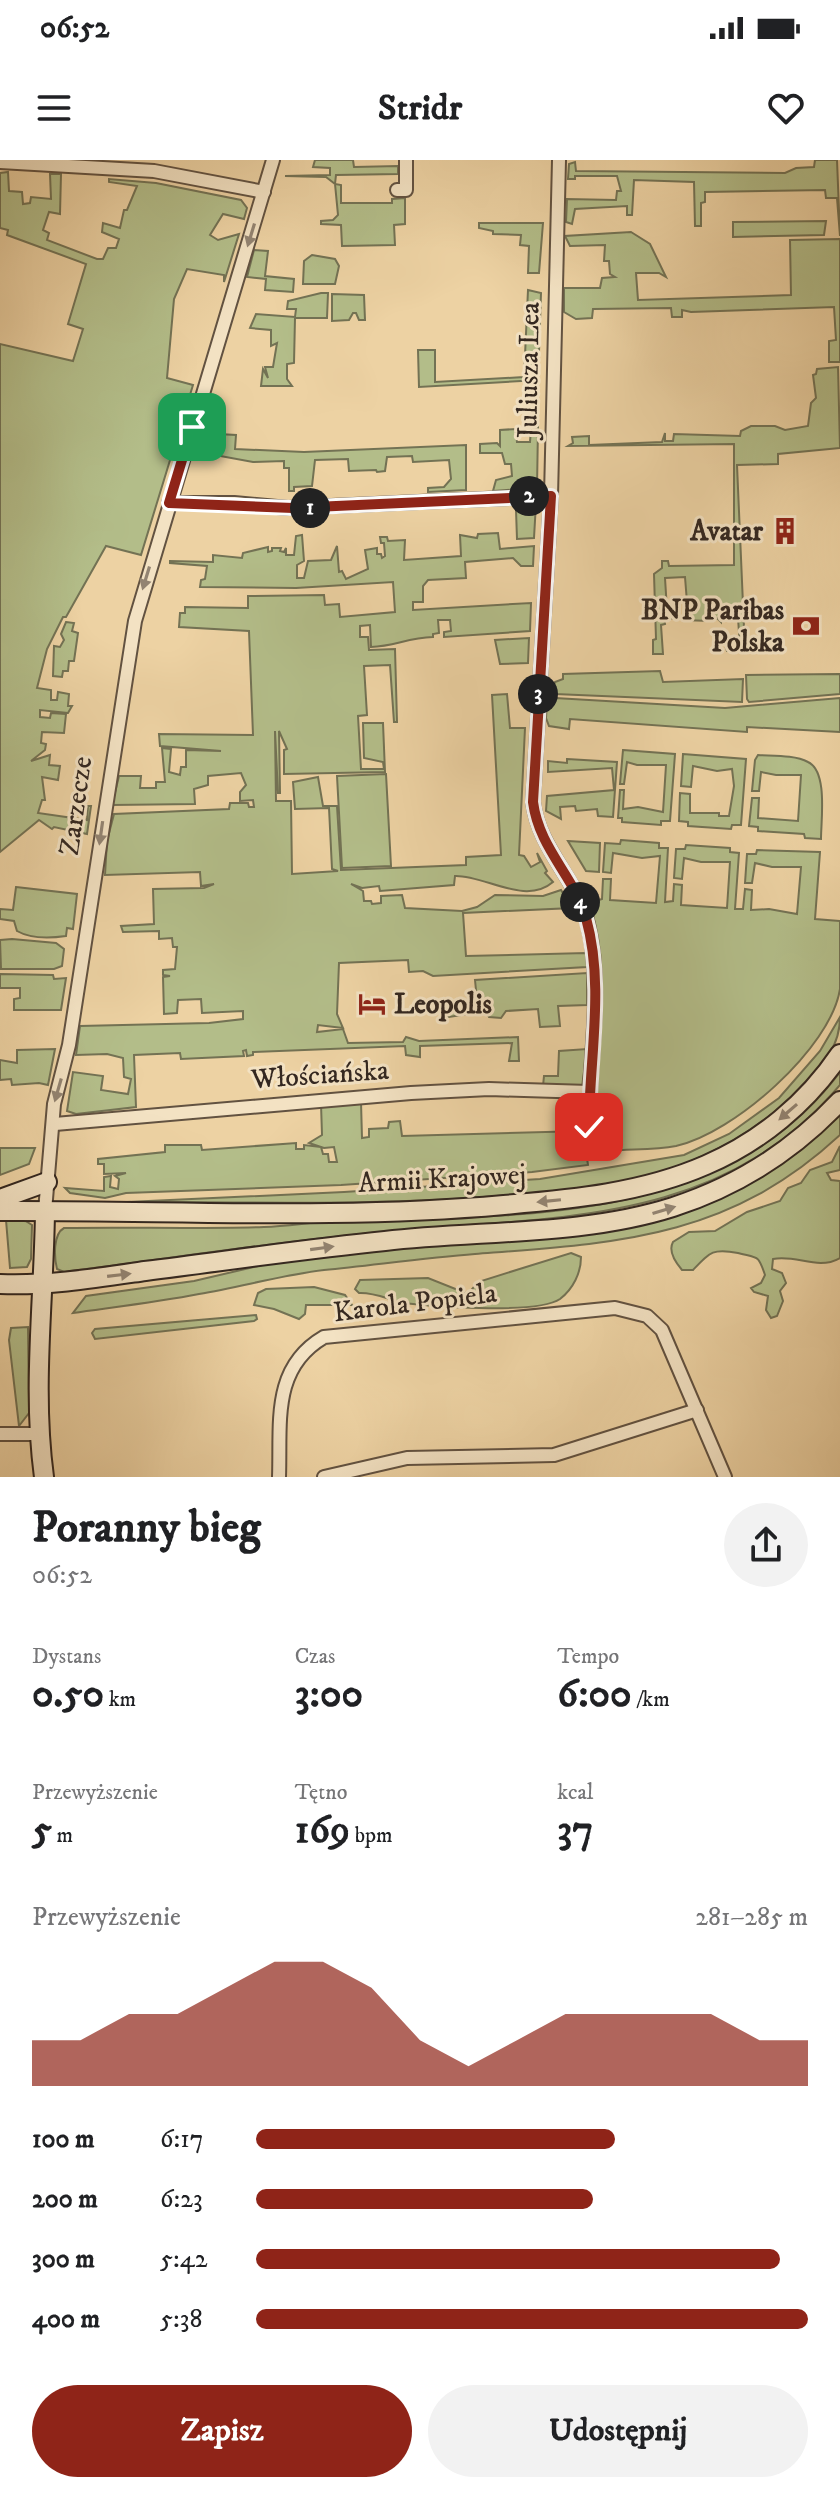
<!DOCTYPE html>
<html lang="pl">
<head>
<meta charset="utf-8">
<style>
	body { margin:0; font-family:"IM FELL DW Pica",serif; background:#f2f2f2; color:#202124; height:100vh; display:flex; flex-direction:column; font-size:30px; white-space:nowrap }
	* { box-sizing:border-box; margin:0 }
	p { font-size:26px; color:#757577 }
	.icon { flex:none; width:44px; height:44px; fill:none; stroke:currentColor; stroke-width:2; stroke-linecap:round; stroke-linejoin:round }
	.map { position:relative; height:1317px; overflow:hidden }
	.sheet { display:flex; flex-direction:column; background:#fff; flex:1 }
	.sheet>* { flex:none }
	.pin { position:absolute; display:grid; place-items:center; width:68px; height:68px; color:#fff; margin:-34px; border-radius:16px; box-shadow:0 4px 12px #0006 }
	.km { position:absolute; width:40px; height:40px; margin:-20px; border-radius:50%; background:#222; color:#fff; font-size:22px; line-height:40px; text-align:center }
	.round { display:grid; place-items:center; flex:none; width:84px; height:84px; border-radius:42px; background:#f2f2f2 }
	.summary { display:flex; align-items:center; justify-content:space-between; height:136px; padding:0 32px }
	h1 { font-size:44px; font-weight:800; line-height:60px }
	.metrics { display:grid; grid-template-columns:repeat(3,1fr); gap:12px; height:136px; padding:8px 32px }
	.metrics div { display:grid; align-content:center }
	.metrics b { font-size:40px; font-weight:800 }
	.metrics small { font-size:22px; font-weight:400 }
	.metrics p { font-size:22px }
	.chart { height:224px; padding:16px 32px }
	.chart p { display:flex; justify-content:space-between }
	.chart svg { width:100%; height:144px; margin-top:8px; fill:#8f2418; opacity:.7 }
	.action { display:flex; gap:16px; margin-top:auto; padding:16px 32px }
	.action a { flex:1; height:92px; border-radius:48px; background:#8f2418; color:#fff; font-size:32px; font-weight:800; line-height:92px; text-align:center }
	.action a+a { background:#f2f2f2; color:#202124 }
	ul { padding:0 32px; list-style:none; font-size:26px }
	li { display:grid; grid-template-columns:128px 96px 1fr; align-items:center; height:60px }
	li i { height:20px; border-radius:10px; background:#8f2418 }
	.status { display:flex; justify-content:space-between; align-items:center; height:56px; padding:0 40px; background:#fff; direction:ltr }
	.status svg { height:22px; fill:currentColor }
	header { display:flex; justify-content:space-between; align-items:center; height:104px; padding:0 32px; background:#fff; font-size:36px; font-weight:800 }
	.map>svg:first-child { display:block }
	.green { fill:#b3bd89; stroke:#737254; stroke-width:2 }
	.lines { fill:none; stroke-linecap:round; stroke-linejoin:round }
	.street-casing { stroke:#625241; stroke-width:16 }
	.secondary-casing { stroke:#332720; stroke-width:22 }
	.street { stroke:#f3e2c3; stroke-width:12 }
	.secondary { stroke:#f3e2c3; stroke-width:18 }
	.oneway { fill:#938472 }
	.route-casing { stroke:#fff; stroke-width:16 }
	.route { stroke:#8f2418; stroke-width:10 }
	.labels { text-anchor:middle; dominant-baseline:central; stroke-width:6; stroke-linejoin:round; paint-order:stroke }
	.street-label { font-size:28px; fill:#332720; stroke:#f3e2c3 }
	.poi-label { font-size:28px; font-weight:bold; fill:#332720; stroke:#f3e2c3; text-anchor:end }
</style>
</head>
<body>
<div class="status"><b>06:52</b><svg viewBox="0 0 49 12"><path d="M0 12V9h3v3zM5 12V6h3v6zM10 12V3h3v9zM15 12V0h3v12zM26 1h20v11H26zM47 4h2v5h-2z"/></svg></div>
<header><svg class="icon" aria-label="menu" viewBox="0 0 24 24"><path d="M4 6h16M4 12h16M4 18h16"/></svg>Stridr<svg class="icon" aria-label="heart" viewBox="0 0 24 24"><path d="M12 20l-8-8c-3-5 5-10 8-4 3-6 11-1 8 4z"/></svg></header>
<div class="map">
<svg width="840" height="1317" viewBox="0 0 840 1317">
	<rect width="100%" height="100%" fill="#edd2a3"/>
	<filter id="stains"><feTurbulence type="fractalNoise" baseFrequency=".0025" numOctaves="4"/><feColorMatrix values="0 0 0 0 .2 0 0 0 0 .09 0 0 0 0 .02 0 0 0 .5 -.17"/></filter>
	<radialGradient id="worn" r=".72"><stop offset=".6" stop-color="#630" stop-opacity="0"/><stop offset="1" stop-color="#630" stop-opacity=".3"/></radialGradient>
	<!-- green -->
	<g class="green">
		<path d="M315,0H353L354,7L398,6V14L336,15L335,24L341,25V43H392V39L405,38V64L394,65L395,85L342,86L341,65L321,64V61L333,60L338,55L335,24L326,17L285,16L330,15V8L313,7Z"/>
		<path d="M815,0H837L840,76L837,38H826L825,30L705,32V42L701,43V66H695L694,22L634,20L632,55H627V46L575,49L572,64L566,62L567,39L616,40L617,31H621L617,16H575V19H568L569,4L575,2L576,11L785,13L796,8L814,7Z"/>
		<path d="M8,12L9,31L22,32L23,44L30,43L31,37L51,39L50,14H61L60,54L49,52L43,70L49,73L47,80L97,99H103L108,88H116L119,79L102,72L103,63L120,68L124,50H127L137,26L109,22V19L156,23L241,40L247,48L244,59L223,54L210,75L218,80L239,74L224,122V115L187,109L174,139L167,218L193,225L141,395L106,386L66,457H63L47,489L37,528L51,530V540H57L58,532L69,534L68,546H72L68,553L40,550V557L50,558L51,553L66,554L64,573L42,572L41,583L46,584L45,590L31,601L50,595L49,605L60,606L58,620L42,617L45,640H42L38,653L87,660L88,646H91L87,674L54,667L52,669L39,660L0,692V184L73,201L83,169L68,164L86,104L7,75L8,70L0,68V13Z"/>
		<path d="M826,61L824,75L733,77V62Z"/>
		<path d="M479,63H543L539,113H528L529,86L520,85L521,75L493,74V71L479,68Z"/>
		<path d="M631,72L650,84L666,117L659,113H636L638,140L791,135L790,80L840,79V202H829V181L836,180L834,147L691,152L682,150V157H672L671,148L593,149L592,158L576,159L564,152V128H600L602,118L615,117L610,114L609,101H604L605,85L570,86L565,76Z"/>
		<path d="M254,90L268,91L265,116L294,119L293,132L265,130L266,119L247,117Z"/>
		<path d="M312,95L335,99L339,106L335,124H303L304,101Z"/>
		<path d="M528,130L541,133L538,220L419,227L418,190H435V222L524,217Z"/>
		<path d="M321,133H328L327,158H295L294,203L287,204V219L292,226H261L263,209L268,218L265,207H273L277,183L271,186V170L250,168L256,154L295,157L296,149H287L288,141Z"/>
		<path d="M332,134L364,135L365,160H359L356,153H353L349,160L332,161Z"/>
		<path d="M838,207L840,288L778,294V304L737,305L745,491H727L726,488L740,487L738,458L721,459V462L717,458L710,461L683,460V456L688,455L685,417L665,418L667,450H675V459L664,457L665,464L661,465L663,494H653V480L656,479L654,414L662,408V401H668L669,406L734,405V284L568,286L573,283L572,277L589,276V285L662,282L665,273V281H673L674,274L740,276L741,271L751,266H775L785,270L808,266L811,243L816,238L813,215L816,214L817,209Z"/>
		<path d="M538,267L537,328L493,331L496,320L512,316L511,304H505L502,293H480V284L497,283L500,286V270L516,269L517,282H530L531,269Z"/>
		<path d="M199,273L236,275L235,289L304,292L466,285V330L428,332V328L444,327L451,319L449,300L413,302L412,296L387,297L385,311L377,312L376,310L349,311L348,299L315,300L312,326L294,327V331H289V308H284V301L253,302L193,291L194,288L217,291V277H207V283L196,281Z"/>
		<path d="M536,343L534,378L517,379L516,350L519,344Z"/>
		<path d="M498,373L500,389L534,386L533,406H521L513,398L465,402L466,418L428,420L423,426V442H413V450L531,443L530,471L444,477V472L451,471L450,460H438L439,473L433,474V477C407,478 395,486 371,487L370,465L360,466V477H368L369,490L395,489L397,562H394L390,505L364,506L367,555L358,556L361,609H384L383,602L364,598L363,563H383L385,612L284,614V590L287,589L279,571L280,633H278L275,571L276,641H291L292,714L338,711L332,709L329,648L295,649L293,622L318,617L323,646H337L341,710L466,705V697L501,695L492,535L507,534L510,568H525L519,695L524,696L531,707L540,702L537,693L547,711L545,713L553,722C525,746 485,715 455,716L454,725L380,731L379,726L362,728L351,724L363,731L364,741H371L372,744L381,743V736L402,735L405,748L462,751L477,747L495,735L543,736L561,730L572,748L463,753L466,796L586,793L587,807L433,816L423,811L409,812L408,800L339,803L337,854L343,868L318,865L317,872L343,869L348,883L403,882L406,877L419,881L518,877L519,901H509L512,883L420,886V897L406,895L405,886L253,892V895L247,896L246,890L243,891L244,896L181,899L180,893L134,895L136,947L76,954L67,951L73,912L103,916L101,930L128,934L131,919L124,917L123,898L107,894L76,895L80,866L209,863L243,859V851L202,853L201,839L178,840L177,853L164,854L163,817L170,816L163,815V810L175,809L177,787H173L172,778L159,779V771L123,772L121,766L154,764L153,729L204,728L214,724L201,726L200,712L105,715L107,681L114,654L229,649L230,643H248L249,647H254L253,640L240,641V632L246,625L241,613L208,616V625L194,629L195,644L112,645L119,616H141L140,628H156V622H165L162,588L171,589L169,612L180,615L181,607H186V590L221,591L160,586L159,574L253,575L249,471L179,467L180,453H185V447L248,448V436L324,435L325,445L339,444L340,457L395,452L393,422L296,428L200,427L201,420L205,419L207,406L170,403V401L213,402V395L242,398L243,393L268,387V392L272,391V388H281L280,391L284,392L286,388V395H294L296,376L302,375L304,401L297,405V418H304L308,401L331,400L337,386L339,412L342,411L346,419L368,409L365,390L377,388V394H381L382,398L385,396L384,383H381L380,377H387L388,381L405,380L404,400L461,396L460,375L477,378L478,374Z"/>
		<path d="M66,462L74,463L72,471L78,473L74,501H69L68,511H63L62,517L53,516L54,486L60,487L64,480L61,474Z"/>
		<path d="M529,478L528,503L500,504L495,480Z"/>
		<path d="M660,511L663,522L743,519L742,542L555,534L552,531L555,522L563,519V514Z"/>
		<path d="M840,514V534L749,542L747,539L746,515Z"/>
		<path d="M555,538L725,548L840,538V572L747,567V572L570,559L569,569L549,566L546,558L547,541Z"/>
		<path d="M623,590L675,594L670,661H661V665L622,662V658H618L620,630H624L623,649L638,647L663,652L666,605H637L627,602L624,624H620Z"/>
		<path d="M683,594L746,599L741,665H732L731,669L688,666V662L679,661L680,633L690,634V653H719V656H729L734,626L732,609L717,611L693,606L691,627L681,626Z"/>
		<path d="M758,595C773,596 795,595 808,602C828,611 821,660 821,679L805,678L804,674L758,671V667L749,666L752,638H759L758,658L798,661L801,615H776L761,612L759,631H752L755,600Z"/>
		<path d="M567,599L617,602L613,657L598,656L597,649L576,651L575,646L560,647L561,659L546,651L547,636L614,630L612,608L548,612V601L567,603Z"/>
		<path d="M386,614L391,706L342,708L337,616Z"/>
		<path d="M621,680L659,683V688H668L665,742L673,741L674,724L682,725L681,745L727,748L730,702H701L684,698L682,719L674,718L676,689H685L686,685L730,688V692L739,693L735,749H743L745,729L752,730L751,750L769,749L797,754L801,707H772L755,703L752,723H745L747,694H756L757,690L820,692L815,759L840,761C840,783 840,808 840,829C831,888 733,974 676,986C654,990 631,989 609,991L601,990L593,982V765L585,738L594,733L599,740L602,739L603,719H611L610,740L656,743L660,696L642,698L613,693L611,713L603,712L605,683L620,684Z"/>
		<path d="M568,681L600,683L599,712L586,711Z"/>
		<path d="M16,727L77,734L73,769L67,768L66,776C52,778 31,779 17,771L14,761L0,759V749L13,750Z"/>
		<path d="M12,779L56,783L64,789L62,806L54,809H1L0,780Z"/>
		<path d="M587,813V845L558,846L560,866L540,867L538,849L506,851L501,858L489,857L486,851L449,857L443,852L478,850L475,820Z"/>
		<path d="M0,814L53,815L54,819L66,818L61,850H14V839L20,838V828H0Z"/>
		<path d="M840,857C840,886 824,903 804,924C762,970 704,1001 643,1017C600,1028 555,1031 511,1035C383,1046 255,1042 127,1042L344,1032L540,1019L684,995L729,974L779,938L820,891Z"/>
		<path d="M55,889L48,925L39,923L12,925L11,919L0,920V900L17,903V890Z"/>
		<path d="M587,889L582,927L543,926L544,916H558L559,891Z"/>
		<path d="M840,912V925C715,1072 544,1055 371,1073C268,1083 166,1099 64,1112L57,1109C54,1097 53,1074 64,1068C131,1067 198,1069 264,1067C289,1066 313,1062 337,1061C511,1055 723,1068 840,912Z"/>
		<path d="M361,942L362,978L369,977V969L388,968L389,962L400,961L402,976L583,971L588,1005L532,1012L341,1025L126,1033L105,1038L70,1033L65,1028L104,1031V1017L111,1016L110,1027L118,1029L119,1019L115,1016L126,1013L104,1014V1004H98V999L165,992V985H201L202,990L296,983V989H304V985L321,987L323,994H328L329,1002H337L334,987L324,988L309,983L322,975L321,944Z"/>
		<path d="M840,954V975C728,1079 618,1083 475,1094C425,1098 374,1105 324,1110C282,1115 241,1127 199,1134C158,1142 115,1147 73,1153L86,1136L194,1121L271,1103L655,1060C730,1037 784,1012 840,954Z"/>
		<path d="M840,986V1010L827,1013L831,1020L840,1021V1098C817,1111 797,1094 773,1099L772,1109L782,1113L786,1123L780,1131L783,1141L777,1156L771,1158L766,1150L768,1136L754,1132L751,1128L761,1123L765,1115C758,1094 758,1098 738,1093C713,1088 710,1092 693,1110H682C676,1103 668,1091 673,1082L689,1072L715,1071L747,1052L780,1041L788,1028L801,1023L810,1010L832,1002Z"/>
		<path d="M0,988H35L29,1004L0,1015Z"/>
		<path d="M6,1060H24L32,1065L31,1099L27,1107L10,1108Z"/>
		<path d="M571,1093L581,1097C581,1113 573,1129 560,1139C538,1154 441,1147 413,1144C394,1143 378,1132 359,1133L355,1129L360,1120L428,1118L468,1134L478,1122Z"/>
		<path d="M314,1127L345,1135L352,1145H306L305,1154L299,1159L274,1149L254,1145L258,1133L266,1129Z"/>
		<path d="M256,1155L257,1159L254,1161L95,1179L92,1173L95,1169Z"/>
		<path d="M28,1167L29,1253L19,1266L9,1180L11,1168Z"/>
	</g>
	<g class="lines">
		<!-- street casing -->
		<g class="street-casing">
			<g id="street">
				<path d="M559,0L551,336L533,642C539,690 578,720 588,764C605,835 586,911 589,983"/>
				<path d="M0,2L154,11L264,32"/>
				<path d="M397,30H406V0"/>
				<path d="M169,343H234L288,348L551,336"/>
				<path d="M55,964L411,933L489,929L589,932"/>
				<path d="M45,1051L54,944L69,885L135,461L273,0"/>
				<path d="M0,1274H40"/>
				<path d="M279,1317C281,1263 271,1208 324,1177L615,1148L647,1156L662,1170L725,1317"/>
				<path d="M324,1317L407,1298L554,1295L697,1250"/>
			</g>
		</g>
		<!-- secondary casing -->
		<g class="secondary-casing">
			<g id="secondary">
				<path d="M0,1039L47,1022"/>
				<path d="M0,1051C168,1050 337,1060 504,1045C573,1039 642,1033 706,1005C760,982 807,943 840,894"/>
				<path d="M0,1124C48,1126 97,1118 145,1111C225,1101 305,1089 385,1081C480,1070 582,1076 673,1047C738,1026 793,991 840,941"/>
				<path d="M44,1317C32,1229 44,1139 45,1051"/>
			</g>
		</g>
		<!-- street -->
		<use href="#street" class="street"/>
		<!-- secondary -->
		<use href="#secondary" class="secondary"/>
	</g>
	<!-- one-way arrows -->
	<defs><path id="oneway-solid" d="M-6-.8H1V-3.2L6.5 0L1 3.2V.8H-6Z" transform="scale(2)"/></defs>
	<g class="oneway">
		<use href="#oneway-solid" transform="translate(251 75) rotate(107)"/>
		<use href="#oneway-solid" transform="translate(146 418) rotate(107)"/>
		<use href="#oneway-solid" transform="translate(101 673) rotate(98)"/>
		<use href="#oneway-solid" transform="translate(58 930) rotate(106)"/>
		<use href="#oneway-solid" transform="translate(788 952) rotate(139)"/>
		<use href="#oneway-solid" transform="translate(549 1041) rotate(174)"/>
		<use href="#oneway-solid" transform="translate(664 1050) rotate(-17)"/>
		<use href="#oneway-solid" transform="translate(322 1088) rotate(-8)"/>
		<use href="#oneway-solid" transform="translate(119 1115) rotate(-7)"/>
	</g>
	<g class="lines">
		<!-- route casing -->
		<g class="route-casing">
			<path id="route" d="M192,267L169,343L293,348L551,336L533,642C539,689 575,717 586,758C605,826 589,899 589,967"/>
		</g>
		<!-- route -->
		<use href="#route" class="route"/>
	</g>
	<!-- icons -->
	<defs>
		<g id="building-bare" transform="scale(2.16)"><path d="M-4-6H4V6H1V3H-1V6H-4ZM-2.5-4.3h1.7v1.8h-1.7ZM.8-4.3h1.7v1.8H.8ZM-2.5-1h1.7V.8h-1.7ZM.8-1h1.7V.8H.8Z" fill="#8f2418" stroke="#f3e2c3" stroke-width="2.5" paint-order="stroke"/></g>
		<g id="bank-bare" transform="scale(2.16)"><path d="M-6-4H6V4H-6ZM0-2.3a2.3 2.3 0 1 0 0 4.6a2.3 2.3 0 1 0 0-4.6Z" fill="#8f2418" stroke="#f3e2c3" stroke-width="2.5" paint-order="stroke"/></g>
		<g id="hotel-bare" transform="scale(2.16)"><path d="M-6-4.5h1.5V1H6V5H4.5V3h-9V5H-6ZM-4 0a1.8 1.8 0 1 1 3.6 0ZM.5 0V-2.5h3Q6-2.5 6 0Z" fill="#8f2418" stroke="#f3e2c3" stroke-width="2.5" paint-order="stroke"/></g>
	</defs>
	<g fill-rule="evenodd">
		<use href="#building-bare" x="785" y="371"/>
		<use href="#bank-bare" x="806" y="466"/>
		<use href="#hotel-bare" x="372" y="844"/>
	</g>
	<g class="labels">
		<!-- street labels -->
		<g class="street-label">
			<text transform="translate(529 210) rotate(-89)">Juliusza Lea</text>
			<text transform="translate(76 646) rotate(-82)">Zarzecze</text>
			<text transform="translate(320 915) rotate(-4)">Włościańska</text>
			<text transform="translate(442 1019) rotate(-3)">Armii Krajowej</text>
			<text transform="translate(415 1143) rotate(-7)">Karola Popiela</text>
		</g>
		<!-- poi labels -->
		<g class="poi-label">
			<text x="763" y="371">Avatar</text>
			<text x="784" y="450">BNP Paribas<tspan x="784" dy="32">Polska</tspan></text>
			<text x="394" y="844" text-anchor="start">Leopolis</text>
		</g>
	</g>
	<rect width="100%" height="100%" filter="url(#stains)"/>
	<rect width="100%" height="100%" fill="url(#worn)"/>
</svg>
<div class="pin" style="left:192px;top:267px;background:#1e9e55"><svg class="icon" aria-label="arrive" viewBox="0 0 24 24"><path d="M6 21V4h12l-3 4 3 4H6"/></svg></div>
<div class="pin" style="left:589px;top:967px;background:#d93025"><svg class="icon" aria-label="check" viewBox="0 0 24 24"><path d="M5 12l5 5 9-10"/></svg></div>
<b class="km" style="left:310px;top:348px">1</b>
<b class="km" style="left:529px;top:336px">2</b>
<b class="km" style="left:538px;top:534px">3</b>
<b class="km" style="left:580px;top:742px">4</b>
</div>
<section class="sheet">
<div class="summary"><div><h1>Poranny bieg</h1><p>06:52</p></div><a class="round"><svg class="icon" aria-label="share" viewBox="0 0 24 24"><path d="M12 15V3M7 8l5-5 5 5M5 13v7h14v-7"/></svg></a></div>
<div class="metrics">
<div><p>Dystans</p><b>0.50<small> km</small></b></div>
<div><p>Czas</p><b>3:00</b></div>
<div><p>Tempo</p><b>6:00<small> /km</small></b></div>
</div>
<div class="metrics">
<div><p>Przewyższenie</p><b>5<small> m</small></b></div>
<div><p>Tętno</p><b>169<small> bpm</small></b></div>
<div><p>kcal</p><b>37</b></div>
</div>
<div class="chart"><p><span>Przewyższenie</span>281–285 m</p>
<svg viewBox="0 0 160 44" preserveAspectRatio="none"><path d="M0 44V30L10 30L20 22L30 22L40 14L50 6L60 6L70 14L80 30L90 38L100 30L110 22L120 22L130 22L140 22L150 30L160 30V44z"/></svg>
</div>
<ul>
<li><b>100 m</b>6:17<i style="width:65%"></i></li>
<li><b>200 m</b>6:23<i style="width:61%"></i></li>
<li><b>300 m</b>5:42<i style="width:95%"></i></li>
<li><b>400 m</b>5:38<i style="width:100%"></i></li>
</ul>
<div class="action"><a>Zapisz</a><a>Udostępnij</a></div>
</section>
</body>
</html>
